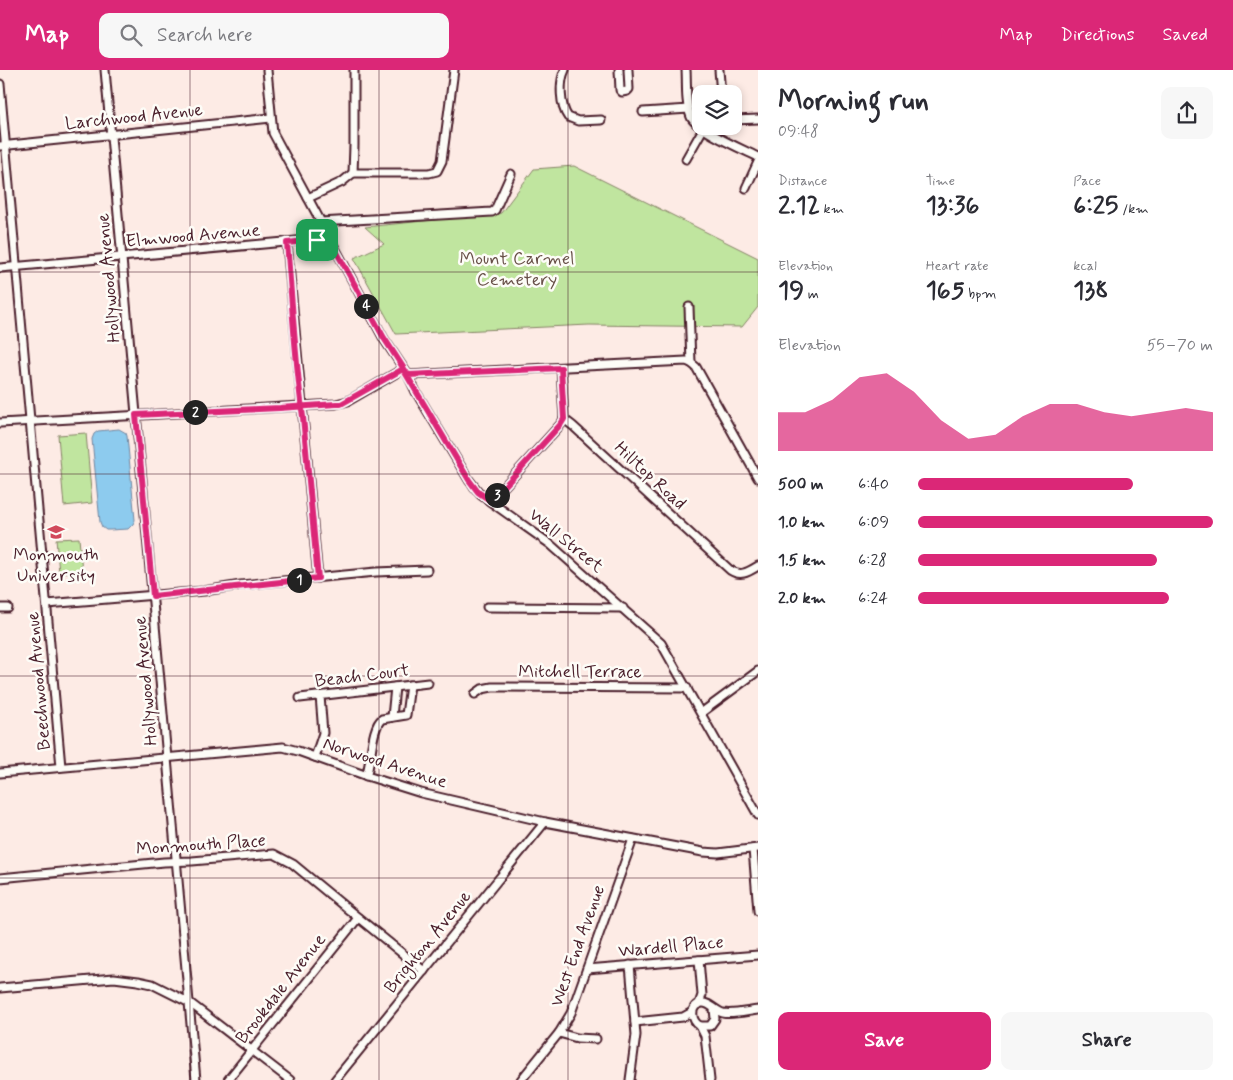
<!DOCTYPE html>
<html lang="en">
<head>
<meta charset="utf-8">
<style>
	body { margin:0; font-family:Mynerve,sans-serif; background:#f7f7f7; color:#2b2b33; height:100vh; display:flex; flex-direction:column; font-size:19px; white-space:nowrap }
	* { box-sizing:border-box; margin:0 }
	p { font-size:16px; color:#7c7c81 }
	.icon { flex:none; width:28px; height:28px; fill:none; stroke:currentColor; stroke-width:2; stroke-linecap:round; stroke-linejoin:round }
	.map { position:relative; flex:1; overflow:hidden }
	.details { display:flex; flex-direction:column; background:#fff; width:475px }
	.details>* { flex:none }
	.tools { position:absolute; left:692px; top:15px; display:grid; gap:10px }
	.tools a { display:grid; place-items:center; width:50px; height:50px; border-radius:10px; background:#fff; box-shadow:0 2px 8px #0003; font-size:25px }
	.pin { position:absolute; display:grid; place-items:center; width:42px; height:42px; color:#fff; margin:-21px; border-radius:10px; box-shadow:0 2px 8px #0006 }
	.km { position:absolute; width:25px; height:25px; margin:-12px; border-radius:50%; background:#222; color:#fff; font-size:14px; line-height:25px; text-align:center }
	.round { display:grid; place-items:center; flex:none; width:52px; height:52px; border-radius:10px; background:#f7f7f7 }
	.headline { display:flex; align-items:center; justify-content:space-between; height:85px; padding:0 20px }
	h1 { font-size:28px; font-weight:700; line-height:38px }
	.figures { display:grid; grid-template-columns:repeat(3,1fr); gap:8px; height:85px; padding:5px 20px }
	.figures div { display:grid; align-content:center }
	.figures b { font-size:25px; font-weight:700 }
	.figures small { font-size:14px; font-weight:400 }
	.figures p { font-size:14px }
	.chart { height:140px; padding:10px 20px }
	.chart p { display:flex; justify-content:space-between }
	.chart svg { width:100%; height:90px; margin-top:5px; fill:#db2777; opacity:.7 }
	.primary-button { display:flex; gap:10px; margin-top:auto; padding:10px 20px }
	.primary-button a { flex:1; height:58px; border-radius:10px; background:#db2777; color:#fff; font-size:20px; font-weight:700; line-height:58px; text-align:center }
	.primary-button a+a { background:#f7f7f7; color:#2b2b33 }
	ul { padding:0 20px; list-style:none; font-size:16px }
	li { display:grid; grid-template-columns:80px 60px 1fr; align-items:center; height:38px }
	li i { height:12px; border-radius:6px; background:#db2777 }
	header { display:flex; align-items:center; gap:30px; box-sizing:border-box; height:70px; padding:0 25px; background:#db2777; color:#fff }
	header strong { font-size:24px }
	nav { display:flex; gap:28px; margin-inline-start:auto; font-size:18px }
	.search { width:350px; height:45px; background:#f7f7f7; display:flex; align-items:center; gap:12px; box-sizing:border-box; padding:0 18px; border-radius:10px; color:#7c7c81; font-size:19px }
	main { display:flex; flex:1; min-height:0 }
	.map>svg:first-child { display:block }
	.green { fill:#c0e59f; stroke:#858265 }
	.water { fill:#8dcbee; stroke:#7286a0 }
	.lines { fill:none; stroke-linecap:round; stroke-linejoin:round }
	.minor-casing { stroke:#4a1f2b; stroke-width:11 }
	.minor { stroke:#fdfcf7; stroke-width:7 }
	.route-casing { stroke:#fff; stroke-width:10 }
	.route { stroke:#db2777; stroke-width:6 }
	.grid { fill:none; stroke:#4a1f2b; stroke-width:1; stroke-opacity:0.55 }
	.labels { text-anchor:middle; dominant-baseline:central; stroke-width:5; stroke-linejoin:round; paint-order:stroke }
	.street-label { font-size:18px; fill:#4a1f2b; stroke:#fdfcf7 }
	.park-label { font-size:18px; fill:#685048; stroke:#fdfcf7 }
	.poi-label { font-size:18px; fill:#4a1f2b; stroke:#fdfcf7 }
</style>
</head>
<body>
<header>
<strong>Map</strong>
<div class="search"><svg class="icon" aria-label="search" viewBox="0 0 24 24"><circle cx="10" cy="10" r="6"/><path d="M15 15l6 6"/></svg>Search here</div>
<nav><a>Map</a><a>Directions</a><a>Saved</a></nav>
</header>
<main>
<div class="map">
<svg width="758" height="1010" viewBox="0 0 758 1010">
	<rect width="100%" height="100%" fill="#fdebe5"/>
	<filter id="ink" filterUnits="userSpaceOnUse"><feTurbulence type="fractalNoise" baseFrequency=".02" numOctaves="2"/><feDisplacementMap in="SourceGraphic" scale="10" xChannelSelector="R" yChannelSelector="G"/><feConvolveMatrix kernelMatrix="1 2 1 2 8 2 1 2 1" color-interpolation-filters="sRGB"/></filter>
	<g filter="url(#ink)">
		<!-- green -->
		<g class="green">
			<path d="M574,96L758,188V237L742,257L589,255L396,264L354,188L384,174L365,157L501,143L534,99Z"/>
			<path d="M86,363L92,433L64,436L58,365Z"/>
			<path d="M79,468L82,501L59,503L56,469Z"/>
		</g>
		<!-- water -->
		<path class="water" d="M119,359L126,363L127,366L135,450L133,454L128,459L110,460H106L102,457L100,452L92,369L94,364L98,361Z"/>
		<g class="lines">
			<!-- minor casing -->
			<g class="minor-casing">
				<g id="minor">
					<path d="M105,0L196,1010"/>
					<path d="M267,0L273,63L384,269L408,305L416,322L469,410L481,425L550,474L661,573L758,745"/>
					<path d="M565,0C559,12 560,36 568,47L578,51L601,50"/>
					<path d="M619,0L620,20L622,22L627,21L629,19L628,0"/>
					<path d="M686,0C687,15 685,33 691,47C695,59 744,80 758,87"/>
					<path d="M719,0L721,24"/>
					<path d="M0,14L61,697"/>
					<path d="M643,42L689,39"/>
					<path d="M734,50L758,49"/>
					<path d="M0,76L271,48"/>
					<path d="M686,89L703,59"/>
					<path d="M353,103L354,76V0"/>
					<path d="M746,118L758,92"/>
					<path d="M308,128L342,112L353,103H429L437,101L442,91L454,0"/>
					<path d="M320,152L492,142L495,140L511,104"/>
					<path d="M287,173L318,508"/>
					<path d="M0,198L329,168"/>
					<path d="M689,237L691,293L696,297L758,408"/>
					<path d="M561,298L564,349L573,356L730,500C741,507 748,502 758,496"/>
					<path d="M408,305L686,291L691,293"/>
					<path d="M0,353L336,334L348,331L403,299"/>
					<path d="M491,431L561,354L564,349"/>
					<path d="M47,534L204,521L241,515L376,502L427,500"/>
					<path d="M487,537L623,538"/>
					<path d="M0,538H8"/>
					<path d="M475,624L482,619L492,617L687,618"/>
					<path d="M300,628L428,613"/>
					<path d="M701,643L758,601"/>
					<path d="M392,647L395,617"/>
					<path d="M315,687L323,663L320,626"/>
					<path d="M0,703L283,677L298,681L370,707L421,723L545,752L703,782L718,783L758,778"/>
					<path d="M366,706C372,691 371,657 382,649L406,645L410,615"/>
					<path d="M753,779L758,841"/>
					<path d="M0,808L164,792L192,791L274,784L293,794L350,841L424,901"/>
					<path d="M699,890L702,925L699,934"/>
					<path d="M587,899L758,885"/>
					<path d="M0,918L114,908L138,911L152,914L190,933L290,1010"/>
					<path d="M714,939L715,949L710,956H700C691,951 689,935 702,933C710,932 715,941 723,943C733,945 748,941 758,940"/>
					<path d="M635,952L683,947L692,942"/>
					<path d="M700,956L705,966L710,1010"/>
					<path d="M559,963L577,968L596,969"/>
					<path d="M228,1010L358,848"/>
					<path d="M335,1010L545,752"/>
					<path d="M521,1010L559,963L571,943L633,769"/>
					<path d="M630,1010L636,965L630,895"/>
				</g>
			</g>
			<!-- minor -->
			<use href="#minor" class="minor"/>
		</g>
	</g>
	<g class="lines" filter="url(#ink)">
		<!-- route casing -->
		<g class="route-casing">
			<path id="route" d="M317,170L287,173C292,231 295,289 303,347L318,508L153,526L136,345L280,338L336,334H341L403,299L469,410L478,422L491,431L561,354L564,349L561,298L408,305L384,268L329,168L317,170"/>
		</g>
		<!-- route -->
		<use href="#route" class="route"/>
	</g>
	<!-- grid -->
	<path class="grid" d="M190,0V1010M379,0V1010M568,0V1010M0,202H758M0,404H758M0,606H758M0,808H758"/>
	<!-- icons -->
	<defs>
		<g id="university-bare" transform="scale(1.35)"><path d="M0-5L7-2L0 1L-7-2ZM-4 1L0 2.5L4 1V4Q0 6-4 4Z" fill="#d1495b" stroke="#fdfcf7" stroke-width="2.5" paint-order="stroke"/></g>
	</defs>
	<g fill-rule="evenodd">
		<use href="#university-bare" x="56" y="462"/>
	</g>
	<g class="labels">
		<!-- street labels -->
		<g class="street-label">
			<text transform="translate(134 47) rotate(-6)">Larchwood Avenue</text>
			<text transform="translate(193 166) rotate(-5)">Elmwood Avenue</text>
			<text transform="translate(109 208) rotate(-95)">Hollywood Avenue</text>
			<text transform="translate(650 406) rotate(43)">Hilltop Road</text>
			<text transform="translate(566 471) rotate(39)">Wall Street</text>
			<text x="580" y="602">Mitchell Terrace</text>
			<text transform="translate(362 606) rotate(-7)">Beach Court</text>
			<text transform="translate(39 611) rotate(-95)">Beechwood Avenue</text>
			<text transform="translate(146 611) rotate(-95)">Hollywood Avenue</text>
			<text transform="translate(385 693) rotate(18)">Norwood Avenue</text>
			<text transform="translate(201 775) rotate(-4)">Monmouth Place</text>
			<text transform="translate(428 872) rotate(-51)">Brighton Avenue</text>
			<text transform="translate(578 876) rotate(-70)">West End Avenue</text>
			<text transform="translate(671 877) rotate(-5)">Wardell Place</text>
			<text transform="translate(281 919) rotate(-52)">Brookdale Avenue</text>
		</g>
		<!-- park labels -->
		<g class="park-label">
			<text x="517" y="189">Mount Carmel<tspan x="517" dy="21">Cemetery</tspan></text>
		</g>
		<!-- poi labels -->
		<g class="poi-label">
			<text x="56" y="485">Monmouth<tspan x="56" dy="21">University</tspan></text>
		</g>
	</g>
</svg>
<div class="tools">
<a><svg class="icon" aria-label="layers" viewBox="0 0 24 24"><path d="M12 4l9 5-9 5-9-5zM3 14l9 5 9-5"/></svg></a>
</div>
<div class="pin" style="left:317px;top:170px;background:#1e9e55"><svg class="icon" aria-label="arrive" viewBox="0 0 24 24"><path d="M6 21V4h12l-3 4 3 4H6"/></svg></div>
<b class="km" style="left:299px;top:510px">1</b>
<b class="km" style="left:195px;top:342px">2</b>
<b class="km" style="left:497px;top:425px">3</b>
<b class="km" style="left:366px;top:236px">4</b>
</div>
<section class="details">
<div class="headline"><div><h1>Morning run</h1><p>09:48</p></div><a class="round"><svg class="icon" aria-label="share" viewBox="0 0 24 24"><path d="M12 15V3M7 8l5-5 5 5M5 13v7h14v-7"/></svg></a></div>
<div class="figures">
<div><p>Distance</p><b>2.12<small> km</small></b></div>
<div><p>Time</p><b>13:36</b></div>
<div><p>Pace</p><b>6:25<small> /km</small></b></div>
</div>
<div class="figures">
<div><p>Elevation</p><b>19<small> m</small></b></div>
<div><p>Heart rate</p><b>165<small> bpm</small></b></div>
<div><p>kcal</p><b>138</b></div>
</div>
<div class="chart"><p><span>Elevation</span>55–70 m</p>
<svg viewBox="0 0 160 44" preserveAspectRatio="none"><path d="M0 44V25L10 25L20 19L30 8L40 6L50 15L60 29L70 38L80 36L90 27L100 21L110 21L120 25L130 27L140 25L150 23L160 25V44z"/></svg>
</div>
<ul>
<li><b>500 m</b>6:40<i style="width:73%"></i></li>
<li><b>1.0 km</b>6:09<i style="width:100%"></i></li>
<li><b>1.5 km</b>6:28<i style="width:81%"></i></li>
<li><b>2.0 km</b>6:24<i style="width:85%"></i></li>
</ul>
<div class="primary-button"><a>Save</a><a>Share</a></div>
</section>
</main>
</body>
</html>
